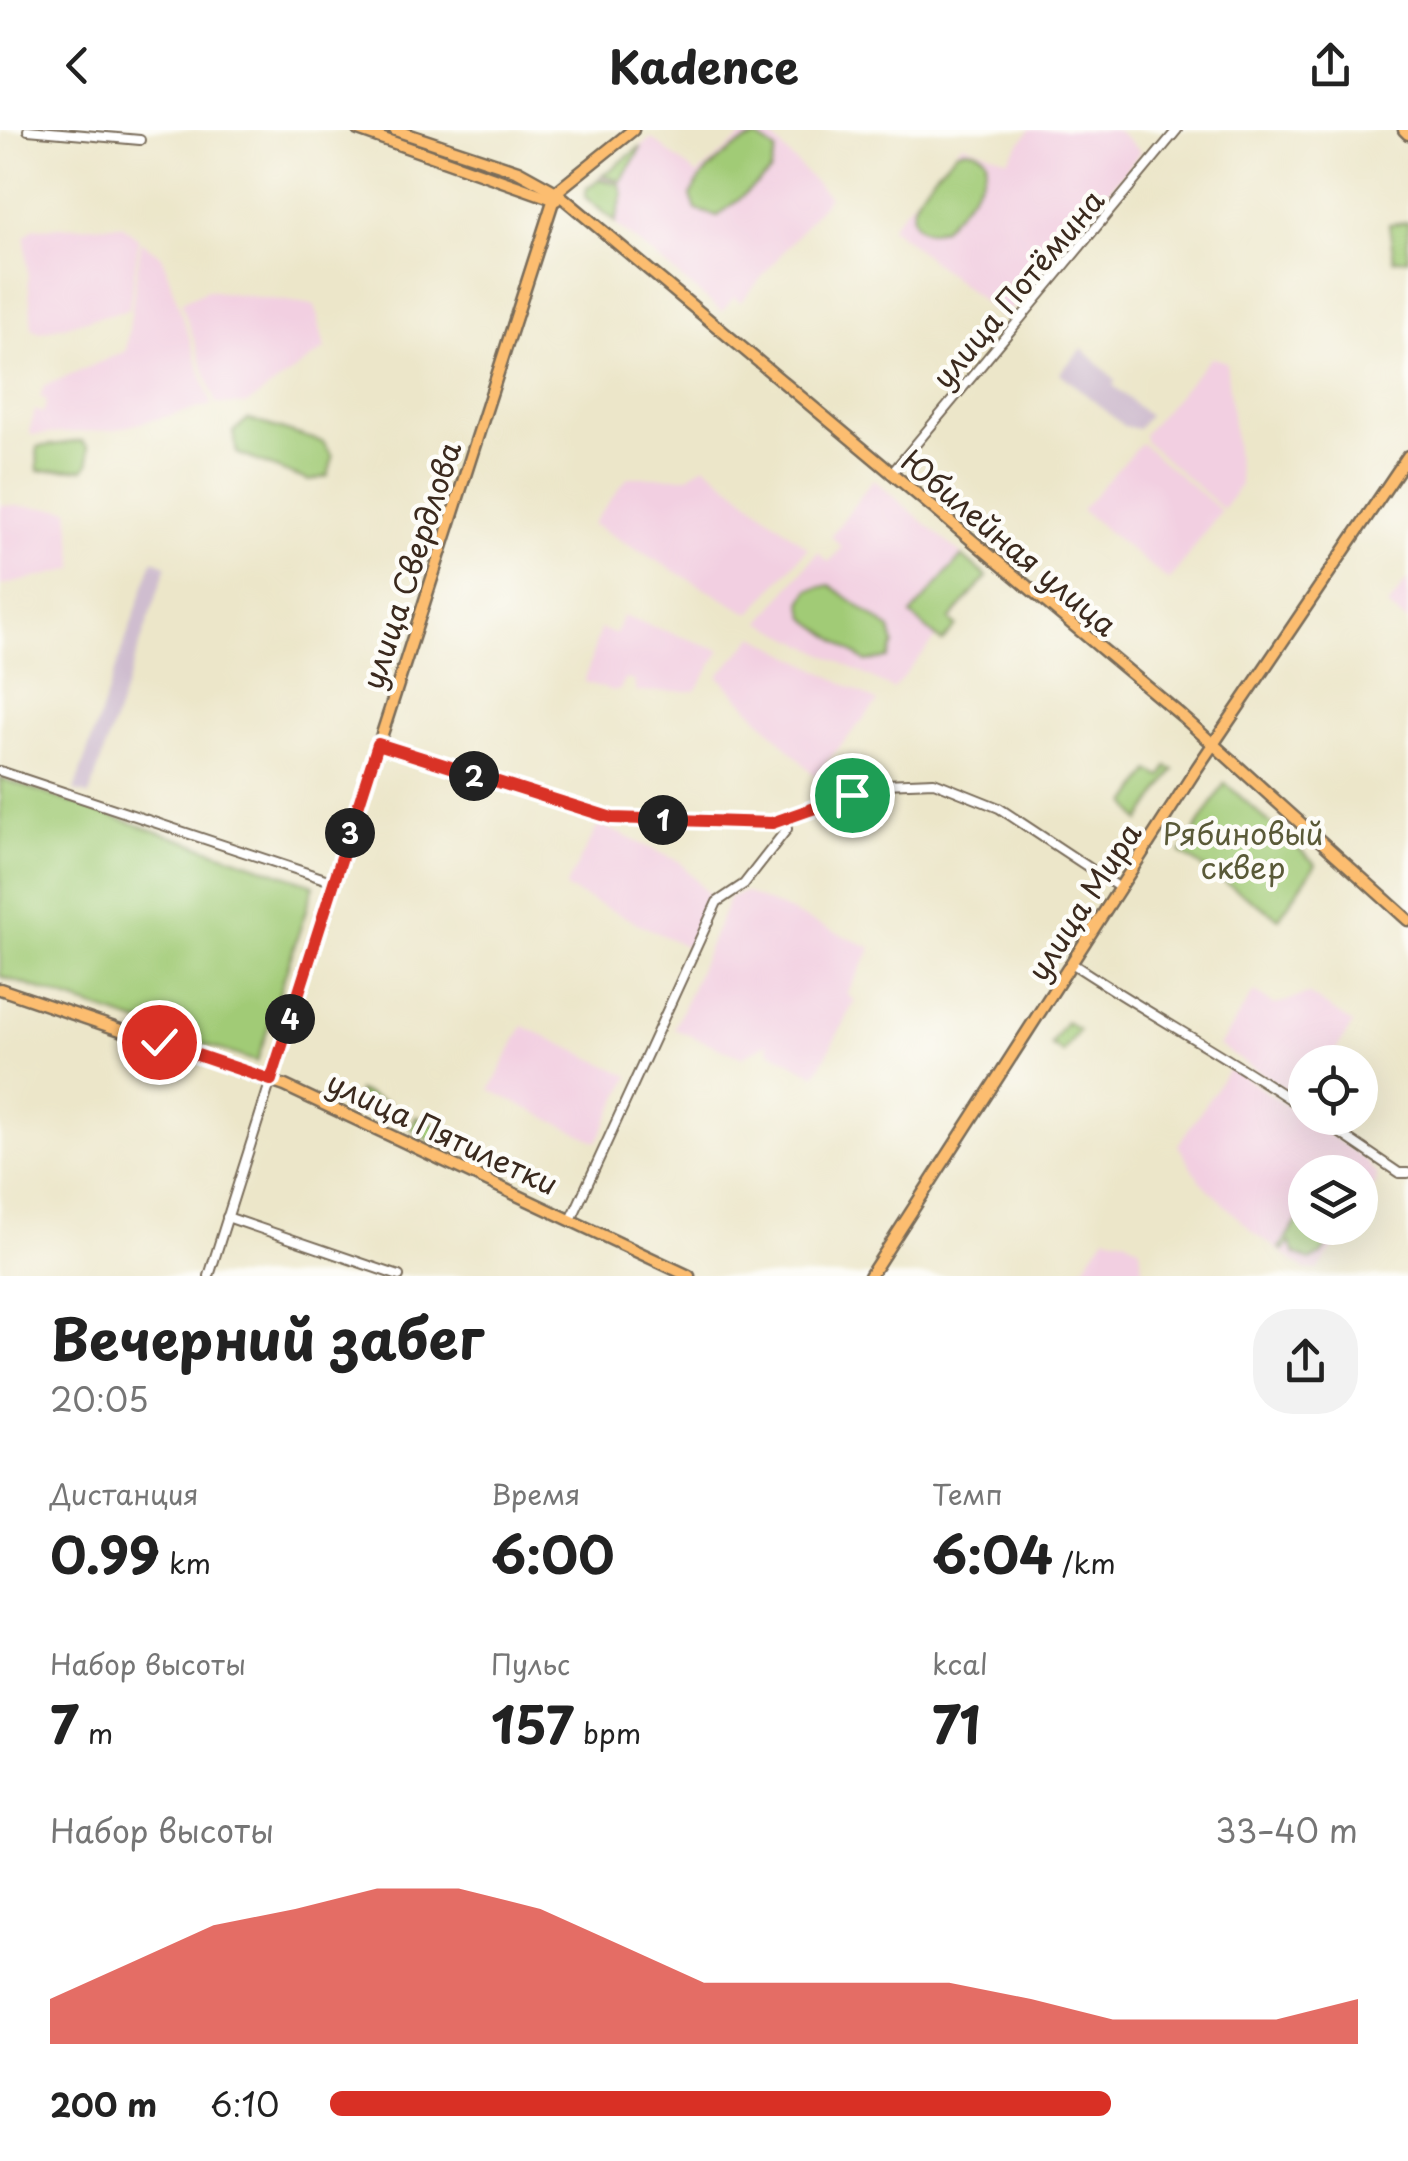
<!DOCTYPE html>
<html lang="ru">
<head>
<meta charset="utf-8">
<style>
	body { margin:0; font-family:"Playpen Sans",sans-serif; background:#f2f2f2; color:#222; height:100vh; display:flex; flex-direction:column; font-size:38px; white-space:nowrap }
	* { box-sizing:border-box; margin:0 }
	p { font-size:32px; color:#767676 }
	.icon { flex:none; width:55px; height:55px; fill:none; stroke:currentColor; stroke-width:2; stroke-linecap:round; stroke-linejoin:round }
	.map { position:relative; height:1146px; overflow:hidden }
	.details { display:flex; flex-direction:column; background:#fff; flex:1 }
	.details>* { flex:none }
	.controls { position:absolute; left:1288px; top:915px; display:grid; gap:20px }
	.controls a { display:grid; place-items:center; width:90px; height:90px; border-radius:50%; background:#fff; box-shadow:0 10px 40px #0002; font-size:50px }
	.pin { position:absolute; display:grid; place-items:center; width:85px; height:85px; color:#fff; margin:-42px; border:5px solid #fff; border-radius:50%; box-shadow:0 2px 10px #0007 }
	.km { position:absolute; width:50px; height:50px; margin:-25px; border-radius:50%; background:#222; color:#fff; font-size:28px; line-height:50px; text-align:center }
	.round { display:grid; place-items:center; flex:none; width:105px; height:105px; border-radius:40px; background:#f2f2f2 }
	.headline { display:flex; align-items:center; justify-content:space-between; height:170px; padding:0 50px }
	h1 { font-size:55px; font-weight:700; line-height:75px }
	.stats { display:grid; grid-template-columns:repeat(3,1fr); gap:15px; height:170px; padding:10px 50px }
	.stats div { display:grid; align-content:center }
	.stats b { font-size:50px; font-weight:700 }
	.stats small { font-size:28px; font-weight:400 }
	.stats p { font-size:28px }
	.chart { height:280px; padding:20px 50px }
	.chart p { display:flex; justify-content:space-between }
	.chart svg { width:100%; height:180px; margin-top:10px; fill:#d93025; opacity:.7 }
	ul { padding:0 50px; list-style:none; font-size:32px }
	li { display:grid; grid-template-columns:160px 120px 1fr; align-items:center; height:75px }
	li i { height:25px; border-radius:12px; background:#d93025 }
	header { display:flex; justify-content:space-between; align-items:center; height:130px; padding:0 50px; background:#fff; font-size:45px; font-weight:700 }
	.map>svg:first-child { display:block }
	.built { fill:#f2cfe1 }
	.industrial { fill:#cfbdcf }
	.green { fill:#a1cb76; stroke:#6e7a4a; stroke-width:2.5 }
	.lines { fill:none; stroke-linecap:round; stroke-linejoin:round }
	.minor-casing { stroke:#796c5a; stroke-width:12 }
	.major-casing { stroke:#796c5a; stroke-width:15 }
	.minor { stroke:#fff; stroke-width:8 }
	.major { stroke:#fcbd6f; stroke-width:10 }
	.route-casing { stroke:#fff; stroke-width:20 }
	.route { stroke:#d93025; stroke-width:12 }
	.labels { text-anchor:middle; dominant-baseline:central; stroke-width:9; stroke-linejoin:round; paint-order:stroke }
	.street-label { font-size:30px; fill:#3b2a1e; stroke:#fdfcf7 }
	.park-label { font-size:30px; fill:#5a5a38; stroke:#fdfcf7 }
</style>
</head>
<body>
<header><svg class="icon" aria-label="back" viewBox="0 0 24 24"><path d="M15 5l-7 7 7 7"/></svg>Kadence<svg class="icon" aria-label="share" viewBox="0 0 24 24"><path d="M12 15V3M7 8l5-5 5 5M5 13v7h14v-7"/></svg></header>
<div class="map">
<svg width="1408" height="1146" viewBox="0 0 1408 1146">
	<rect width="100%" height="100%" fill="#fdfcf7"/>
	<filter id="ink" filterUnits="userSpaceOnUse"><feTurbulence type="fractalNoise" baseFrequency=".01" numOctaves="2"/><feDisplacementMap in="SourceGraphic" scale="20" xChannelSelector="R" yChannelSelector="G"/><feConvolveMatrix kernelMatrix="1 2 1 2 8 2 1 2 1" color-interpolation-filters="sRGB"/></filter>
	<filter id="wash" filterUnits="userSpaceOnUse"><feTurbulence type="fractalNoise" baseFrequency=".0048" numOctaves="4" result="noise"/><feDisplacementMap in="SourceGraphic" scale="40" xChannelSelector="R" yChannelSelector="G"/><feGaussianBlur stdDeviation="2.25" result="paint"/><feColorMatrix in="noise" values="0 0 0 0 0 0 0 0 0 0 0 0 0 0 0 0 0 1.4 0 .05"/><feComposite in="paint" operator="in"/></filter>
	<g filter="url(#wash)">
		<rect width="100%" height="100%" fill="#ece6c9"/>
		<!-- built -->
		<g class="built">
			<path d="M750,0H765L829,67L741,172L734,167L722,182L585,69L586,57L652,8L697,45Z"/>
			<path d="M1030,0H1116L1141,22L1003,188L890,97L962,13L1008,29Z"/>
			<path d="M122,95L139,109L129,179L40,202L32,198L25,106L34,98Z"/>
			<path d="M141,111L162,126L212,275L113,300L32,305L29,302L35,280L43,283L47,270L40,267L44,256L126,221Z"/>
			<path d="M207,160L315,175L325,219L246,275L216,274L181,172Z"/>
			<path d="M1211,227L1226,232L1240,355L1223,379L1145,311L1144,304Z"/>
			<path d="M1141,313L1221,381L1169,451L1081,380Z"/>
			<path d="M705,335L808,418L750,484L592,394L628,347H687Z"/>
			<path d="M873,349L988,447L893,559L761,492L818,422L829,432L842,417L831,406Z"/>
			<path d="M0,375L69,379L75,439L0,456Z"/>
			<path d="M1408,449V492L1388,477Z"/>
			<path d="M622,486L721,520L696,561L636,562L634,551L625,549L620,560L613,561L584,552L600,499L616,504Z"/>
			<path d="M755,506L878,572L815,646L718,546Z"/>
			<path d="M599,694L680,732L713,770L687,817L565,758Z"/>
			<path d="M745,762L872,818L847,864L855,871L816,945L768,920V913L742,927L674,899L730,767Z"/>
			<path d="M1254,862L1275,875L1308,864L1353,894L1328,932H1305L1301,969L1219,916Z"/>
			<path d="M523,896L630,946L597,1012L490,960Z"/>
			<path d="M1230,937L1363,1028L1376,1044L1375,1056L1360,1078V1042H1305V1098H1347L1318,1140L1305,1139L1252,1101L1201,1052L1178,1015Z"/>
			<path d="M1106,1105L1125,1109L1140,1118L1143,1146H1077Z"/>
		</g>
		<!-- industrial -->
		<g class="industrial">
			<path d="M1082,218L1116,251L1113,255L1148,286L1138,299L1124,296L1060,243Z"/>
			<path d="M153,430L167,435L89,666L74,661Z"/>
		</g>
		<!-- green -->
		<g class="green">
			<path d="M758,8L776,21L770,43L718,86L696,80L691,66C697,45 737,11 758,8Z"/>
			<path d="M641,18L621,51L602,46L639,18Z"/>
			<path d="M964,19C1020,21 956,82 943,98C935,101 927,103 919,97C895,78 943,37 956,22Z"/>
			<path d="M599,49L620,54L623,64L615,92L585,67L587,58Z"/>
			<path d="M1408,92V129L1394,130L1389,94Z"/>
			<path d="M248,289L323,312L333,327L328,346L309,351L237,323L233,302Z"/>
			<path d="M82,311L88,317L89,333L84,339L38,341L37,317Z"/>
			<path d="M962,426L987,447L949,490L956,496L942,512L911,485Z"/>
			<path d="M830,455L890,499L894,514L888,528L866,532L806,488L802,473L809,460Z"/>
			<path d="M1167,637L1174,640L1140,691L1128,674L1150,641L1162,647Z"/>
			<path d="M0,648L314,755L257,932L0,846Z"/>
			<path d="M1225,653L1316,734L1279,788L1181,723Z"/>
			<path d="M1066,892L1079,900L1063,923L1051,915Z"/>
			<path d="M358,961L390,974L383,987L360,977Z"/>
			<path d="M416,987L452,1003L445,1020L411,999Z"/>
			<path d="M1305,1079V1098H1340L1322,1125L1310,1130L1295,1124L1290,1112L1283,1120L1280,1118Z"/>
		</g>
	</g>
	<g filter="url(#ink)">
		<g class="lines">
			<!-- minor casing -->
			<g class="minor-casing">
				<g id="minor">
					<path d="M28,0L140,10"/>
					<path d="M891,344L1177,0"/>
					<path d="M378,614L612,688L772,693L884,654L934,652L999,678L1120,758"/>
					<path d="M0,641L334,752"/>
					<path d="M1073,834C1150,885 1229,927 1305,979"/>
					<path d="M1318,988L1399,1043H1408"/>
					<path d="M227,1087L399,1146"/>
					<path d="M571,1090L717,772L744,754L787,699L785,691"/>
					<path d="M209,1146L271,950"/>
				</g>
			</g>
			<!-- major casing -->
			<g class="major-casing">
				<g id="major">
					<path d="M358,0L556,70"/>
					<path d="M395,0L518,41L556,62L1182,586L1408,790"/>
					<path d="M1404,0L1408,4"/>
					<path d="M0,859L285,956L689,1146"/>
					<path d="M271,950L556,62L633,0"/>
					<path d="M870,1146L1197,638L1408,326"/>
				</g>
			</g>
			<!-- minor -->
			<use href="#minor" class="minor"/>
			<!-- major -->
			<use href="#major" class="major"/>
		</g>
	</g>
	<g class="lines" filter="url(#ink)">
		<!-- route casing -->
		<g class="route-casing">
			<path id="route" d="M159,912L271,950L378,614L612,688L772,693L852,665"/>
		</g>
		<!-- route -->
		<use href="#route" class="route"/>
	</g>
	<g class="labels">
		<!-- street labels -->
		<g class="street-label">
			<text transform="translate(1017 158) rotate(-50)">улица Потёмина</text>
			<text transform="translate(1010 412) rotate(40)">Юбилейная улица</text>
			<text transform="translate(410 435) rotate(-72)">улица Свердлова</text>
			<text transform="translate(1083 771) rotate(-57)">улица Мира</text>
			<text transform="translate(443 1002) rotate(25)">улица Пятилетки</text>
		</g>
		<!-- park labels -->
		<g class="park-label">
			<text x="1243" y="702">Рябиновый<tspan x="1243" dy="34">сквер</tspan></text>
		</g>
	</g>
</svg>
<div class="controls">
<a><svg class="icon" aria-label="locate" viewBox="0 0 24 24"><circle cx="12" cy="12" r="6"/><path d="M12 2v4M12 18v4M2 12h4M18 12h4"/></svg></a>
<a><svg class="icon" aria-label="layers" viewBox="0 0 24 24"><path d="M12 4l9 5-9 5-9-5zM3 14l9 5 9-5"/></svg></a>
</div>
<div class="pin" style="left:852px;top:665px;background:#1e9e55"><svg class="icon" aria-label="arrive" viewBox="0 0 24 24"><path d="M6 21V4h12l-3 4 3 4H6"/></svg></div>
<div class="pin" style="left:159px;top:912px;background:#d93025"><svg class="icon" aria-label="check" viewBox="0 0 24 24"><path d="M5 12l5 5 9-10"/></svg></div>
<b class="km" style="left:663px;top:690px">1</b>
<b class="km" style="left:474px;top:646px">2</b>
<b class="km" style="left:350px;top:703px">3</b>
<b class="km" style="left:290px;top:889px">4</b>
</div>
<section class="details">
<div class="headline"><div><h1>Вечерний забег</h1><p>20:05</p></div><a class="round"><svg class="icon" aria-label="share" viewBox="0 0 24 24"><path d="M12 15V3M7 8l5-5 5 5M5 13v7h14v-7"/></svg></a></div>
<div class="stats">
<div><p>Дистанция</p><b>0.99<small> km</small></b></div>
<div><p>Время</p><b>6:00</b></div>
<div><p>Темп</p><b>6:04<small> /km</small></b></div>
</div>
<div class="stats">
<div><p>Набор высоты</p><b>7<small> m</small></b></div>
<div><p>Пульс</p><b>157<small> bpm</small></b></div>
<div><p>kcal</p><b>71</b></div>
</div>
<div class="chart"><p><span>Набор высоты</span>33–40 m</p>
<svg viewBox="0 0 160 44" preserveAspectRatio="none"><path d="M0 44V33L10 24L20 15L30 11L40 6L50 6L60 11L70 20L80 29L90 29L100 29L110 29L120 33L130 38L140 38L150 38L160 33V44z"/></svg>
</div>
<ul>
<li><b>200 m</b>6:10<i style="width:76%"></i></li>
</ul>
</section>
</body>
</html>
